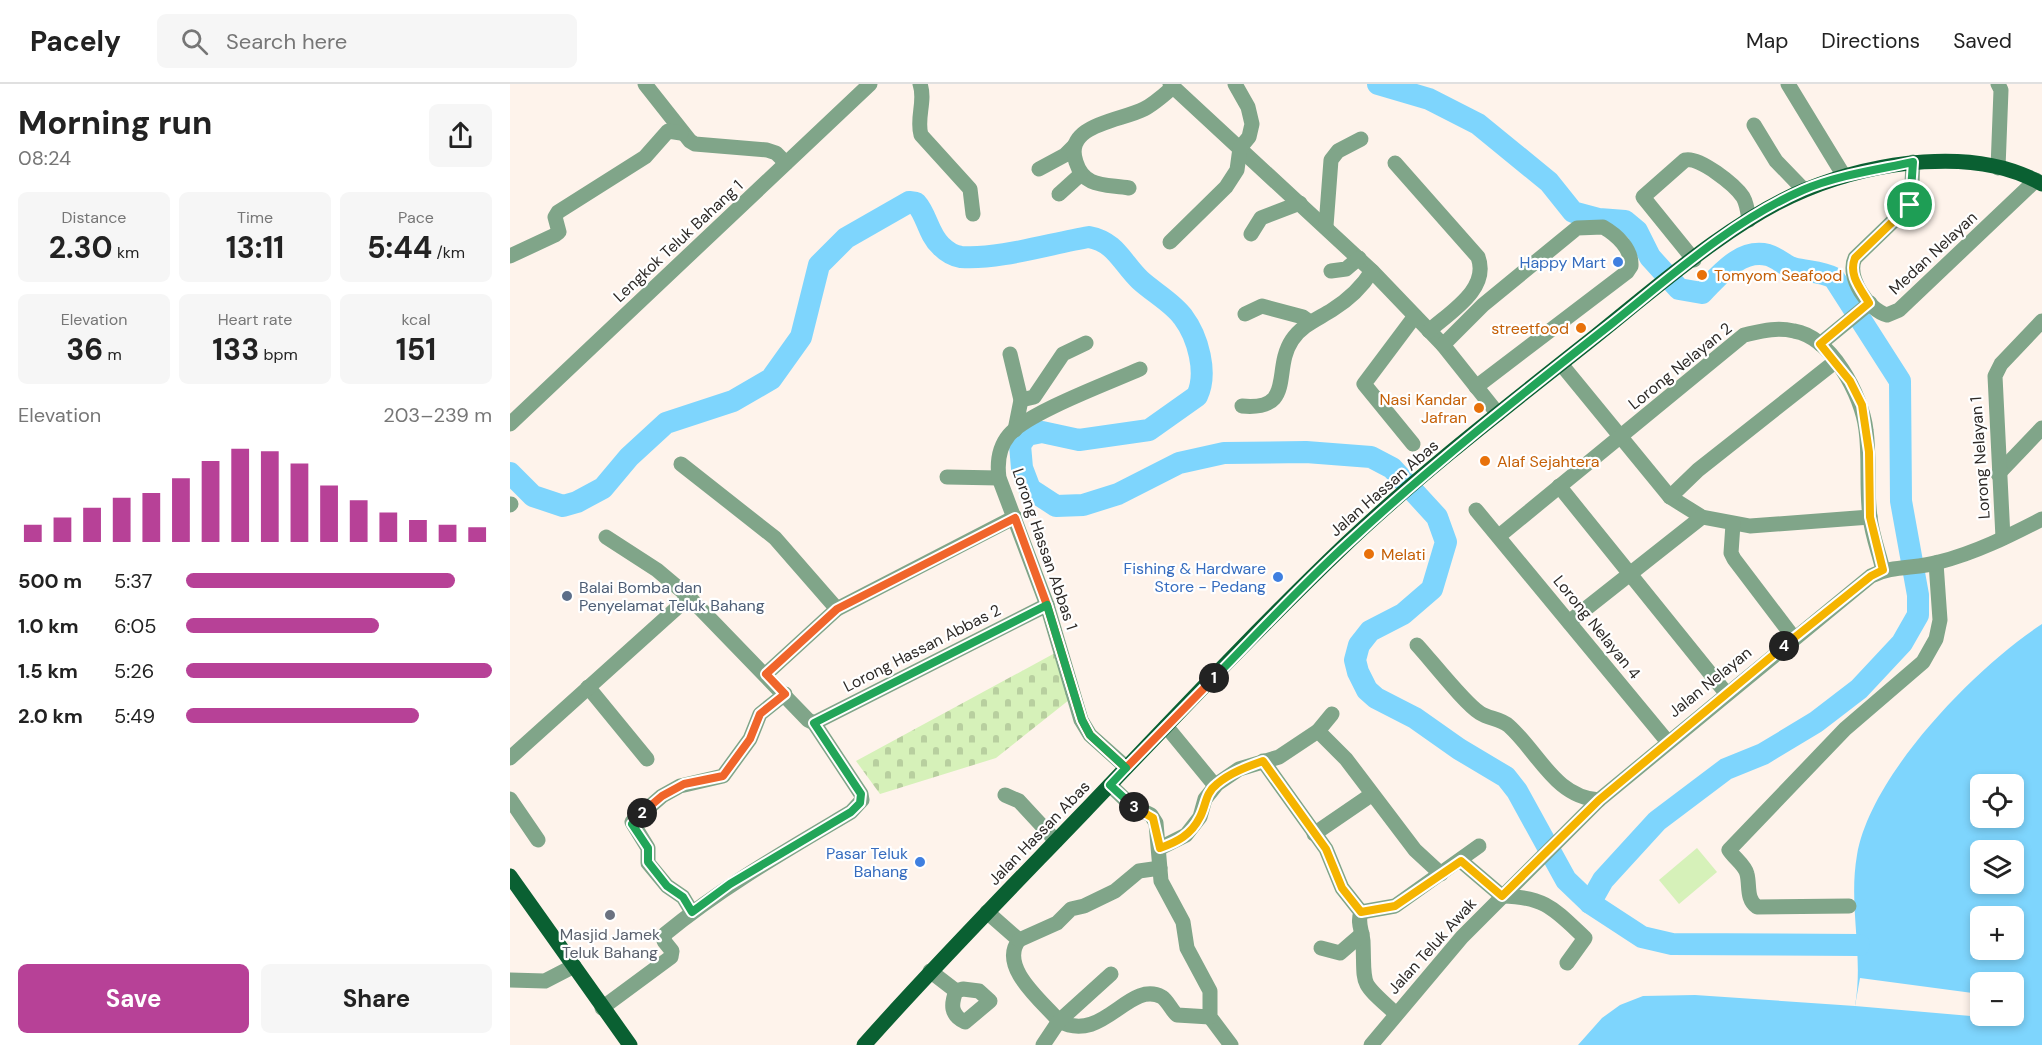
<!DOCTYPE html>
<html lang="en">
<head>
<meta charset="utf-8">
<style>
	body { margin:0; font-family:"DM Sans",sans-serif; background:#f6f6f6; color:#222; height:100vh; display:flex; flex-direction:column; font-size:22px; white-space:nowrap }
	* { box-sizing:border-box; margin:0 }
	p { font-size:20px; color:#767676 }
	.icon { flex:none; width:33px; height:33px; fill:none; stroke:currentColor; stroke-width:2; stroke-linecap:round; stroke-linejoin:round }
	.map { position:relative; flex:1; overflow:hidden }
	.panel { display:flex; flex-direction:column; background:#fff; width:510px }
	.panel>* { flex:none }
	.buttons { position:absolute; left:1460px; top:690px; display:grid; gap:12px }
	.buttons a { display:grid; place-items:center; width:54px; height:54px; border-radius:9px; background:#fff; box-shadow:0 3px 9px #0003; font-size:30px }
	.pin { position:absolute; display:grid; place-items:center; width:51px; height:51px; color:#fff; margin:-26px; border:3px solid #fff; border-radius:50%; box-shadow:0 2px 6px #0007 }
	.km { position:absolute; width:30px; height:30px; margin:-15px; border-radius:50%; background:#222; color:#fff; font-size:16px; line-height:30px; text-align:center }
	.round { display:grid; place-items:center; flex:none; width:63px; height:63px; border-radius:9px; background:#f6f6f6 }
	.head { display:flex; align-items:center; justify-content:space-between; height:102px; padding:0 18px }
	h1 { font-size:33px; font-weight:700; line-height:45px }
	.figures { display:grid; grid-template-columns:repeat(3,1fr); gap:9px; height:102px; padding:6px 18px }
	.figures div { display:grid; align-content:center; border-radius:9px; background:#f6f6f6; text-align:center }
	.figures b { font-size:30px; font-weight:700 }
	.figures small { font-size:16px; font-weight:400 }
	.figures p { font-size:16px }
	.chart { height:168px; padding:12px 18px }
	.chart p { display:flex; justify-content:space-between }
	.chart svg { width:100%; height:108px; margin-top:6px; stroke:#b74197; stroke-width:6 }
	.action { display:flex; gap:12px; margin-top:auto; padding:12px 18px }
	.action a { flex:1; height:69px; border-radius:9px; background:#b74197; color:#fff; font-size:24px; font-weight:700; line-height:69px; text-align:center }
	.action a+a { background:#f6f6f6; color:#222 }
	ul { padding:0 18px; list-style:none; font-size:20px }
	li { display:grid; grid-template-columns:96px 72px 1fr; align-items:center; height:45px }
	li i { height:15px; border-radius:8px; background:#b74197 }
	header { display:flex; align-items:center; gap:36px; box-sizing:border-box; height:84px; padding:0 30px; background:#fff; border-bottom:2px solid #e0e0e0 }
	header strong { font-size:28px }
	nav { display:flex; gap:33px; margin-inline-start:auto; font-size:21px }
	.search { width:420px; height:54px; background:#f6f6f6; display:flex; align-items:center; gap:15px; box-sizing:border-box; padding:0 21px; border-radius:9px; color:#767676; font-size:22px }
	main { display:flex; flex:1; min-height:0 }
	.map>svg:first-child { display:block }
	.cemetery { fill:url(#cemetery-stones) }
	.garden { fill:#d6f1b9 }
	.water { fill:#7ed5fd; fill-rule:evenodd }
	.pier { fill:#fef3eb }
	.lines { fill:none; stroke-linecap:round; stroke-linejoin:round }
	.river { stroke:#7ed5fd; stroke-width:22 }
	.minor { stroke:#80a589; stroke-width:15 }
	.major { stroke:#0a6032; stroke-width:15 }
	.split-1-casing { stroke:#fff; stroke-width:12 }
	.split-2-casing { stroke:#fff; stroke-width:12 }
	.split-3-casing { stroke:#fff; stroke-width:12 }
	.split-4-casing { stroke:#fff; stroke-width:12 }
	.split-5-casing { stroke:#fff; stroke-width:12 }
	.split-1 { stroke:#22a559; stroke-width:8 }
	.split-2 { stroke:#f0652b; stroke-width:8 }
	.split-3 { stroke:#22a559; stroke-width:8 }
	.split-4 { stroke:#f5b400; stroke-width:8 }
	.split-5 { stroke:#f5b400; stroke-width:8 }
	.shop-dot { fill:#3f7fe0; stroke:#fff; stroke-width:2 }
	.food-dot { fill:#e8710a; stroke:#fff; stroke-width:2 }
	.service-dot { fill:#5c6f8a; stroke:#fff; stroke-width:2 }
	.worship-dot { fill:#6b7280; stroke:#fff; stroke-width:2 }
	.labels { text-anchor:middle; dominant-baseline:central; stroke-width:4.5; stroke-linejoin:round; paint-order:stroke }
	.street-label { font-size:16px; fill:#2e2a27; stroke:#fff }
	.shop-label { font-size:16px; fill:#366cbe; stroke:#fff; text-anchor:end }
	.food-label { font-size:16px; fill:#c56008; stroke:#fff; text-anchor:start }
	.service-label { font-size:16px; fill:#4e5e75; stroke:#fff; text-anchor:start }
	.worship-label { font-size:16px; fill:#5b616d; stroke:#fff }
</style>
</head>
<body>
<header>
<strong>Pacely</strong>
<div class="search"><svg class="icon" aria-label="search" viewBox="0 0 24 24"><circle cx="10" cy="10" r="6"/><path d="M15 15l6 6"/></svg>Search here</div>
<nav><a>Map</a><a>Directions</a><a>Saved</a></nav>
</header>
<main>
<section class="panel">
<div class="head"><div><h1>Morning run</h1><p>08:24</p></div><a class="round"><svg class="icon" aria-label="share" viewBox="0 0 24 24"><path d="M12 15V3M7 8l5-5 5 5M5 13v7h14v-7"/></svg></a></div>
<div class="figures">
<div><p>Distance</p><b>2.30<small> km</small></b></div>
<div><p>Time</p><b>13:11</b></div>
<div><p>Pace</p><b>5:44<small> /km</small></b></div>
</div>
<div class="figures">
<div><p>Elevation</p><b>36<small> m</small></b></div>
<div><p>Heart rate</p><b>133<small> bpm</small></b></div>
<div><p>kcal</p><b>151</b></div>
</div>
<div class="chart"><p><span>Elevation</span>203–239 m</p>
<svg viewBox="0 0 160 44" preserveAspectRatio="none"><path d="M5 44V37M15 44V34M25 44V30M35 44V26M45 44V24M55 44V18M65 44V11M75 44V6M85 44V7M95 44V12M105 44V21M115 44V27M125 44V32M135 44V35M145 44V37M155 44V38"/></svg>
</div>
<ul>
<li><b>500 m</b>5:37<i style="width:88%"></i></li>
<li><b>1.0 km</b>6:05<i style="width:63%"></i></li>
<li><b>1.5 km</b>5:26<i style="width:100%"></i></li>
<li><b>2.0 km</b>5:49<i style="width:76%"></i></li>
</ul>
<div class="action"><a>Save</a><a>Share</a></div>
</section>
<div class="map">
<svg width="1532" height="961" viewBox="0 0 1532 961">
	<defs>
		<pattern id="cemetery-stones" width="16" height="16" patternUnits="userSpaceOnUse" patternTransform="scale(1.5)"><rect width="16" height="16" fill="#d6f1b9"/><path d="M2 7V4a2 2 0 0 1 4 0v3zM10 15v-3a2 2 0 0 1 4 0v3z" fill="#b8cf9f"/></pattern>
	</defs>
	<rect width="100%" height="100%" fill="#fef3eb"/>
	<!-- cemetery -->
	<path class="cemetery" d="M545,569L559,616L486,674L370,710L346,677Z"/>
	<!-- garden -->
	<path class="garden" d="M1187,764L1207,788L1169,820L1149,796Z"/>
	<!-- water -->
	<path class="water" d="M1532,540V961H1068L1092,934L1110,921L1133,912L1185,911L1345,922C1354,871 1338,822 1347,771C1361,690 1465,584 1532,540ZM1470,700H1503V734H1470ZM1470,766H1503V800H1470ZM1470,832H1503V866H1470ZM1470,898H1503V932H1470Z"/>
	<!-- pier -->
	<path class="pier" d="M1350,894L1470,910V932H1503V915L1513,916L1507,936L1345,922Z"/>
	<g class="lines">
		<!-- river -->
		<g class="river">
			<path d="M868,0L919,15L968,40L1039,98L1063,128L1089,135L1115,137L1127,147L1140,173L1169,205L1192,209C1210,191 1230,164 1258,171C1268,174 1275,182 1283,184C1297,188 1311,187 1324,194L1390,297L1391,417L1408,511V531L1392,559L1349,605L1306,638L1253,670L1216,685L1147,737L1093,796L1080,819"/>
			<path d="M0,389L23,412L53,422L67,418L93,404L119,373L156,339L223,317L261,295L291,253L309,181L336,154L399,118L406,119C417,131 418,150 431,162C436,167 444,172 451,173C488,176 542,159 579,153C606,158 612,179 630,196C643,208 663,219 673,233C688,253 698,289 687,312L639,346L569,356L532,348L517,351L510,361L512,384L520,405L546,422L573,421L608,410L669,379L714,369L796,368L861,373L882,384L927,433L936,458L922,505L893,530L860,547L849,561L845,576L848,588L857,606L866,614L905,634L949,665L996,693L1007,707L1056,796L1080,819L1132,853L1162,860L1349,861"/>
		</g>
		<!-- minor -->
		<g class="minor">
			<path d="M135,0L180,57L185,60L257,66L266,69L276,79"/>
			<path d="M410,0C416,17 406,34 411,51L460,105L463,130"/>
			<path d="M660,0L862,187L933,261L988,330"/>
			<path d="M1278,0L1334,92"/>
			<path d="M1244,41L1266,77L1294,106"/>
			<path d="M1403,78L1401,120L1345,174C1336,193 1358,226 1377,231L1389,226L1526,96"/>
			<path d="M885,79L968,173C980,205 940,228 919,247"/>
			<path d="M1488,84L1491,6L1488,0"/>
			<path d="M529,85L555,71L564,62"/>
			<path d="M619,104C595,100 574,104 566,78C553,40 611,37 634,25C644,20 654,11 663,3"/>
			<path d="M549,110L570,91"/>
			<path d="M816,142L821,76L828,67L851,55"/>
			<path d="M741,150L751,134L790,119"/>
			<path d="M660,158L716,103L727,86L730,64L739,53L742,40L738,23L725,0"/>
			<path d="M0,172L45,151L49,148L45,133L48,128L135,73L158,47L171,49"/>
			<path d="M1184,176L1133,113L1175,76C1189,72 1225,101 1233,113C1237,120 1238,129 1239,136"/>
			<path d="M821,187L836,185L849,174"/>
			<path d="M735,230L752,222L793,233L800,238"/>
			<path d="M1310,260L1360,219"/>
			<path d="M933,261L973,221L1067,144L1093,143C1107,151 1122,165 1121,182L1117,188L966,303"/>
			<path d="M500,270L511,316L505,346"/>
			<path d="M1051,280L1160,413L1192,433L1240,442L1360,433"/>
			<path d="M511,316L524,313L553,270L576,259"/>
			<path d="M732,322C786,327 762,286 782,256C792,241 808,235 822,226C838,216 852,203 862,187"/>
			<path d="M0,340L360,0"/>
			<path d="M903,360L854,300L905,232"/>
			<path d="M171,380L265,454L327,525"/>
			<path d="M1488,390L1532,344"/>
			<path d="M437,393L489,394"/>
			<path d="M1049,402L1216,609"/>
			<path d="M1160,413L1188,386L1326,277"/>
			<path d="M0,421L1,420"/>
			<path d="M966,426L1157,657"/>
			<path d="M1223,440L1221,469L1224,475L1284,554"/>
			<path d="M989,452L1234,251C1252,247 1266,243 1284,247C1321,253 1352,311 1356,346C1360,375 1356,404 1360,433C1362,451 1369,469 1373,486"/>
			<path d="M1493,454L1485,292L1491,280L1532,237"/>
			<path d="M1059,538L1192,433"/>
			<path d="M907,561C921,576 955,620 970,629C979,635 990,634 999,642C1029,669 1045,713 1089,716"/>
			<path d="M256,590L327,525L505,433"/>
			<path d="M78,603L137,675"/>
			<path d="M304,639L537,521"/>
			<path d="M656,642L702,698L707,700"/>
			<path d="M808,647L836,675L905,766L931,790"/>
			<path d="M0,674L179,513"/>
			<path d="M753,677L816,765L832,804L851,828C847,839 852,846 853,857C855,905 848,895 886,930"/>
			<path d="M616,683L580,651L571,636L537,521L489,394C487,379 489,363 499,351C517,329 601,298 630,285"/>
			<path d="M600,701L621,721L641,731L646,739L651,797L673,838L677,864L700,907V933L721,961"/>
			<path d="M495,711L509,717L546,757"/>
			<path d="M0,715L28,756"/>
			<path d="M804,750L861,711"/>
			<path d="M650,764L676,751L690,733L695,715L707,700L729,685L769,673L808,647L822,630"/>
			<path d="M951,777L992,812C1036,813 1044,825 1075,854L1057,879"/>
			<path d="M1339,822L1247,823C1236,815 1240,802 1237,790C1235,781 1224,774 1219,766L1335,645L1413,578L1426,555L1430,536L1426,479"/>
			<path d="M182,828L173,813L157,802L138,779V764L122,738L152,712L170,702L213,692L240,655L250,630L275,610"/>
			<path d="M477,828L509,856C488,883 533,918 549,937C593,961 619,895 652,913C658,917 661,926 667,931L700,933"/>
			<path d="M851,828L885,822L969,762"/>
			<path d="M509,856L547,839L561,825L574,822L605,807L629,787L650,784"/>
			<path d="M811,864L830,869L852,850"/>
			<path d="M420,887L446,907"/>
			<path d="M0,896L35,897L64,882"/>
			<path d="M453,905L469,907L480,917L455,938C440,931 441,920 446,907Z"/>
			<path d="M92,924L161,873L162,867L154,857L155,850C212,803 277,766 341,728L352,716L351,710L304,639L298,636L179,513L147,486L96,453"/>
			<path d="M533,961L549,937L601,890"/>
			<path d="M861,961L952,853L1089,716L1361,492C1382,481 1407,485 1429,478C1465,469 1499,452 1532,435"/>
		</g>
		<!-- major -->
		<g class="major">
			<path d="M0,792L120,961"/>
			<path d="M354,961C425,881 500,805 574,728C660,638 746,546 836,460C912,388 995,324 1077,259C1140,209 1221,136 1295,106C1363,78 1465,61 1532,100"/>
		</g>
	</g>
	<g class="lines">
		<!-- split-1 casing -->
		<g class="split-1-casing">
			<path id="split-1" d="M704,594C748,549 791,502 838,459C921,382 1011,311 1100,241C1160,193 1222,137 1293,106C1328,91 1366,86 1403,78L1400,121"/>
		</g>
		<!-- split-2 casing -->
		<g class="split-2-casing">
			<path id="split-2" d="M132,729L152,712L174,700L213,692L240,655L250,630L275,610L256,590L327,525L505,434L537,521L572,636L580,651L616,684L704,594"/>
		</g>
		<!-- split-3 casing -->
		<g class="split-3-casing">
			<path id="split-3" d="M132,729L122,740L138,764V778L157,802L173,813L182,828L220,800L341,728L350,719L351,710L304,639L537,521L572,636L580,651L616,684L600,701L624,723"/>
		</g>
		<!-- split-4 casing -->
		<g class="split-4-casing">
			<path id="split-4" d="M624,723L643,734L650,764C667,758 681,751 690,733C696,722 695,709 707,700C720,689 736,683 753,677L816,765L832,804L851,828L885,822L951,777L992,812L1089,716L1274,562"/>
		</g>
		<!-- split-5 casing -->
		<g class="split-5-casing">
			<path id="split-5" d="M1274,562L1361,492L1373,486L1360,433L1359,368L1352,321L1340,297L1310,260L1359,219C1351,205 1338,191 1345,174L1400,121"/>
		</g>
		<!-- split-1 -->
		<use href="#split-1" class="split-1"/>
		<!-- split-2 -->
		<use href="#split-2" class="split-2"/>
		<!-- split-3 -->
		<use href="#split-3" class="split-3"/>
		<!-- split-4 -->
		<use href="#split-4" class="split-4"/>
		<!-- split-5 -->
		<use href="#split-5" class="split-5"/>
	</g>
	<!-- markers -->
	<g class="shop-dot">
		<circle cx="1108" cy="178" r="6"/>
		<circle cx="768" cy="493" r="6"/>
		<circle cx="410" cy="778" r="6"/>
	</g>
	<g class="food-dot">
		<circle cx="1192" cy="191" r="6"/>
		<circle cx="1071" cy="244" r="6"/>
		<circle cx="969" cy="324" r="6"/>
		<circle cx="975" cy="377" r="6"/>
		<circle cx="859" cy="470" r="6"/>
	</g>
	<circle class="service-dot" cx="57" cy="512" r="6"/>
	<circle class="worship-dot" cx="100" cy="831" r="6"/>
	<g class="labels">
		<!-- street labels -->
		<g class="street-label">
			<text transform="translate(168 157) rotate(-43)">Lengkok Teluk Bahang 1</text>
			<text transform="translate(1423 169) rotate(-43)">Medan Nelayan</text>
			<text transform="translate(1170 282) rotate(-39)">Lorong Nelayan 2</text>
			<text transform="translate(1470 374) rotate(-94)">Lorong Nelayan 1</text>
			<text transform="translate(874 404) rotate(-41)">Jalan Hassan Abas</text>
			<text transform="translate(535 465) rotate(71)">Lorong Hassan Abbas 1</text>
			<text transform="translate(1087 543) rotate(51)">Lorong Nelayan 4</text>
			<text transform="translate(412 564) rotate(-27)">Lorong Hassan Abbas 2</text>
			<text transform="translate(1200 598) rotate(-39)">Jalan Nelayan</text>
			<text transform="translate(529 749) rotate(-46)">Jalan Hassan Abas</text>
			<text transform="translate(922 862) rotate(-48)">Jalan Teluk Awak</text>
		</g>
		<!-- shop labels -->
		<g class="shop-label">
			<text x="1096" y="178">Happy Mart</text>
			<text x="756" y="484">Fishing &amp; Hardware<tspan x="756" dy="18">Store - Pedang</tspan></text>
			<text x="398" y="769">Pasar Teluk<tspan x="398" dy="18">Bahang</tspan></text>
		</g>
		<!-- food labels -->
		<g class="food-label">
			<text x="1204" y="191">Tomyom Seafood</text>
			<text x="1059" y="244" text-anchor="end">streetfood</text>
			<text x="957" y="315" text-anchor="end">Nasi Kandar<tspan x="957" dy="18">Jafran</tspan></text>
			<text x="987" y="377">Alaf Sejahtera</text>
			<text x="871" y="470">Melati</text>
		</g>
		<!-- service labels -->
		<g class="service-label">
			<text x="69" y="503">Balai Bomba dan<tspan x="69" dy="18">Penyelamat Teluk Bahang</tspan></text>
		</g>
		<!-- worship labels -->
		<g class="worship-label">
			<text x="100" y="850">Masjid Jamek<tspan x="100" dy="18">Teluk Bahang</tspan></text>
		</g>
	</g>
</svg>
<div class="buttons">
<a><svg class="icon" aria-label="locate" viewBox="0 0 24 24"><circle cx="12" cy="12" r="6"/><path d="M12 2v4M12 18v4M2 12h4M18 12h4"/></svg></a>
<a><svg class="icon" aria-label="layers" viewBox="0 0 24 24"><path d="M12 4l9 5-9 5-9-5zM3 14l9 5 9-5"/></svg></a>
<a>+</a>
<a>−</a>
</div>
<div class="pin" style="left:1400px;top:121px;background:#1e9e55"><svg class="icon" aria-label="arrive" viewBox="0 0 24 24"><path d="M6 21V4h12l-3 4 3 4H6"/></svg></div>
<b class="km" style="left:704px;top:594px">1</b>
<b class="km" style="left:132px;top:729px">2</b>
<b class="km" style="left:624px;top:723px">3</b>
<b class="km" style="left:1274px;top:562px">4</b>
</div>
</main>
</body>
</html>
